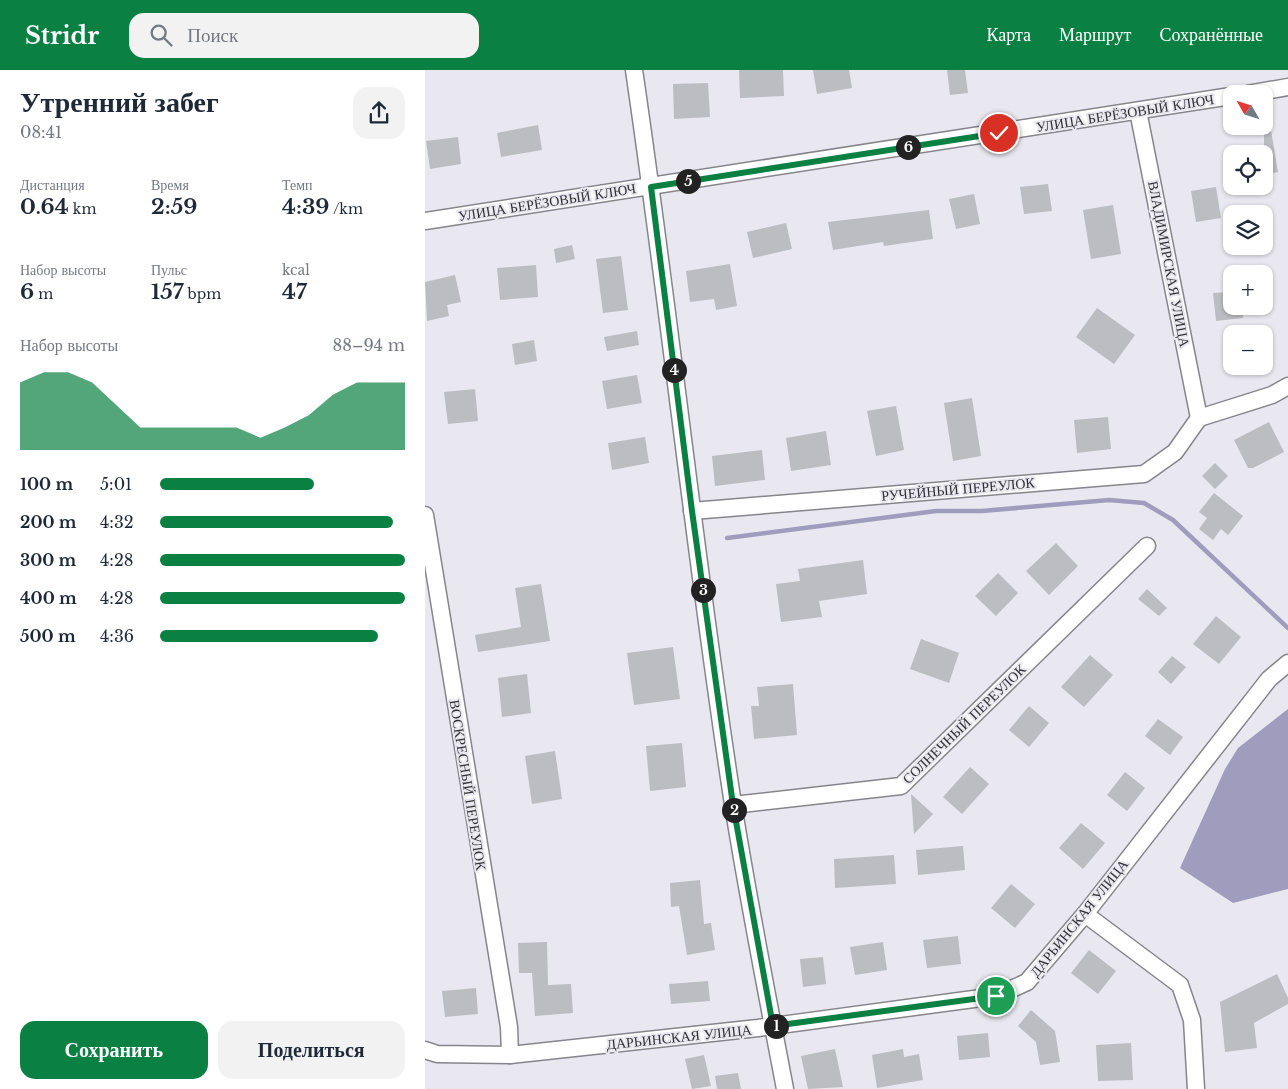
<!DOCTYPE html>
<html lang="ru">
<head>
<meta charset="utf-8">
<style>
	body { margin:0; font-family:"Libre Baskerville",serif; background:#f2f2f3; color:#1f2937; height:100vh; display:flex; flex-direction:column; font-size:19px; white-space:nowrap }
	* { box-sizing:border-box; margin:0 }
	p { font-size:16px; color:#747a83 }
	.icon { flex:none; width:28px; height:28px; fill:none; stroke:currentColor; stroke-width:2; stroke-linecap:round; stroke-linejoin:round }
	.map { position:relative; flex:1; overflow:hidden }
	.panel { display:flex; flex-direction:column; background:#fff; width:425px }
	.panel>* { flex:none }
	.needle { width:32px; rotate:309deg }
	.controls { position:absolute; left:798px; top:15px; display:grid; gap:10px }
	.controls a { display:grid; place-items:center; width:50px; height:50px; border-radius:10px; background:#fff; box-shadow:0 1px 4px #0004; font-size:25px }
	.pin { position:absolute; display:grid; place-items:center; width:42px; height:42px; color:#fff; margin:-21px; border:2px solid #fff; border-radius:50%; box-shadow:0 1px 5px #0007 }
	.km { position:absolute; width:25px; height:25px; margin:-12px; border-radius:50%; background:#222; color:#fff; font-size:14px; line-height:25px; text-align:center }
	.round { display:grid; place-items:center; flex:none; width:52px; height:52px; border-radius:15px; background:#f2f2f3 }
	.head { display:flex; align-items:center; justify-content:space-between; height:85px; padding:0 20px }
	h1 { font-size:28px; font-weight:700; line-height:38px }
	.metrics { display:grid; grid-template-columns:repeat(3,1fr); gap:8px; height:85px; padding:5px 20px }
	.metrics div { display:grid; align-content:center }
	.metrics b { font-size:21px; font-weight:700 }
	.metrics small { font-size:14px; font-weight:400 }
	.metrics p { font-size:14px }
	.chart { height:140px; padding:10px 20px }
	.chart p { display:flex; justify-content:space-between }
	.chart svg { width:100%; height:90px; margin-top:5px; fill:#0b8043; opacity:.7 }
	.primary-button { display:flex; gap:10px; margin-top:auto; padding:10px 20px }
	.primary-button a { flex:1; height:58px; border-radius:15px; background:#0b8043; color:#fff; font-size:20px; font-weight:700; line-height:58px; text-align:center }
	.primary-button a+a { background:#f2f2f3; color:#1f2937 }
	ul { padding:0 20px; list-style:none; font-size:16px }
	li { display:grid; grid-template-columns:80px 60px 1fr; align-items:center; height:38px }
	li i { height:12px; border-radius:6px; background:#0b8043 }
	header { display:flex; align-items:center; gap:30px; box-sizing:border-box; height:70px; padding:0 25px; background:#0b8043; color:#fff }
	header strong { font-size:24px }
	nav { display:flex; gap:28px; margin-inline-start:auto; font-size:18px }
	.search { width:350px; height:45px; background:#f2f2f3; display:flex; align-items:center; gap:12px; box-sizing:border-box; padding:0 18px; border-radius:15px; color:#747a83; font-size:19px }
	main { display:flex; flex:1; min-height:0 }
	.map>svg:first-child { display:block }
	.water { fill:#9f9cbd }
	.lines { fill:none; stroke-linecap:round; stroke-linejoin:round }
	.stream { stroke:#9f9cbd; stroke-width:4.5 }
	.building { fill:#bcbcc3 }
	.minor-casing { stroke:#86858c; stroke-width:19 }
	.minor { stroke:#fff; stroke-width:16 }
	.route-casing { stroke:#fff; stroke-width:10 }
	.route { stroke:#0b8043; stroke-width:6 }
	.labels { text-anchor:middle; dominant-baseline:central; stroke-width:4; stroke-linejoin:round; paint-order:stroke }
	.street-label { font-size:14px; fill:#313133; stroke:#e9e8f0 }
</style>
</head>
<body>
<header>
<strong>Stridr</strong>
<div class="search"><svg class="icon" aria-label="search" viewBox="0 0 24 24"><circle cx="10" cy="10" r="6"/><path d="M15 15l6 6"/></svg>Поиск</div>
<nav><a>Карта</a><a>Маршрут</a><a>Сохранённые</a></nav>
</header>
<main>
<section class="panel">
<div class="head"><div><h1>Утренний забег</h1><p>08:41</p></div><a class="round"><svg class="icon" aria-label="share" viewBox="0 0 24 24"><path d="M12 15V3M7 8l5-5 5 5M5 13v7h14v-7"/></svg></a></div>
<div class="metrics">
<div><p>Дистанция</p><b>0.64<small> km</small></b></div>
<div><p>Время</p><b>2:59</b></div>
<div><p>Темп</p><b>4:39<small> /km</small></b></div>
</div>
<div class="metrics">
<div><p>Набор высоты</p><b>6<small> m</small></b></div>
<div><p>Пульс</p><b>157<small> bpm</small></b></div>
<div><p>kcal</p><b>47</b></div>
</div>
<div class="chart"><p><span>Набор высоты</span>88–94 m</p>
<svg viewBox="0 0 160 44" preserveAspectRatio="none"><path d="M0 44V11L10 6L20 6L30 11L40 22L50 33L60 33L70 33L80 33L90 33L100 38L110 33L120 27L130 17L140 11L150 11L160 11V44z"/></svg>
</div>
<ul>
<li><b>100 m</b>5:01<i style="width:63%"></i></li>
<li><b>200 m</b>4:32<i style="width:95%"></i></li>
<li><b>300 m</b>4:28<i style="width:100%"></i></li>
<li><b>400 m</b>4:28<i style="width:100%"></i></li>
<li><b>500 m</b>4:36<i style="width:89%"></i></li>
</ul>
<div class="primary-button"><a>Сохранить</a><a>Поделиться</a></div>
</section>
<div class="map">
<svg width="863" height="1019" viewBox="0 0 863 1019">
	<rect width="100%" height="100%" fill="#e9e8f0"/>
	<!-- water -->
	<path class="water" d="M863,639V819L808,833L755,798L800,699L813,678Z"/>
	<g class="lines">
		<!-- stream -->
		<path class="stream" d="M302,468L511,441H557L684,430L719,433L748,450L863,558"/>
	</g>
	<!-- building -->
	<g class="building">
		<path d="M314,0H358L359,26L315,28Z"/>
		<path d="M388,0H424L427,18L392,24Z"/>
		<path d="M522,0H540L543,23L525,25Z"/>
		<path d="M283,13L285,47L249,49L248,14Z"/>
		<path d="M845,54L853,102L839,105V55Z"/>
		<path d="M113,55L117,80L76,87L72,63Z"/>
		<path d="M33,67L36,94L5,99L1,71Z"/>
		<path d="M623,114L627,141L599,144L595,117Z"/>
		<path d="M791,117L796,148L771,152L766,121Z"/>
		<path d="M549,124L555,154L531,159L524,129Z"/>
		<path d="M688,135L696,184L666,189L658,140Z"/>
		<path d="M504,140L508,169L459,176L458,172L408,180L403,152Z"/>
		<path d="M361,153L367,179L328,188L322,162Z"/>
		<path d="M147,175L150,189L131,193L129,179Z"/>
		<path d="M196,186L203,240L178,243L171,189Z"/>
		<path d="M305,194L312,236L291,240L289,229L265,232L261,201Z"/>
		<path d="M111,195L113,227L75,230L72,198Z"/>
		<path d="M30,205L36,232L22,235L24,246L2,251L0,212Z"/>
		<path d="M806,222V236H817L818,248L791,251L788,223Z"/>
		<path d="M672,238L710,265L689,294L651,267Z"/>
		<path d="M212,261L214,275L182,281L179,267Z"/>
		<path d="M109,270L112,291L90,295L87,274Z"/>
		<path d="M212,305L217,333L182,339L177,311Z"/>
		<path d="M50,319L53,351L23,354L19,322Z"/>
		<path d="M547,328L556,386L528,391L519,333Z"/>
		<path d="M471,336L479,380L451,386L442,341Z"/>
		<path d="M683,347L686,379L652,383L649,350Z"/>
		<path d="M844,352L859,382L828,398H823L809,370Z"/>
		<path d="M401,361L406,395L366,401L361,368Z"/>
		<path d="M220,367L224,393L187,400L183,373Z"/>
		<path d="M337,380L340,410L290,416L287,386Z"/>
		<path d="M790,393L803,406L790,419L777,406Z"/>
		<path d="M789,423L818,446L803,465L796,459L788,470L774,459L782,448L774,442Z"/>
		<path d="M631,473L653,496L624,525L601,501Z"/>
		<path d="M438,490L442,524L394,531L397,547L356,552L351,514L375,511L373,499Z"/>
		<path d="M573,503L593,523L571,546L550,526Z"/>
		<path d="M116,514L125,571L53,582L50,565L96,557L90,518Z"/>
		<path d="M722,519L742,538L734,546L713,529Z"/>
		<path d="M791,546L816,567L794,594L768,574Z"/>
		<path d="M496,569L534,583L524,613L485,599Z"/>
		<path d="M248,577L255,629L209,635L202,583Z"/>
		<path d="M665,585L688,605L659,637L636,617Z"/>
		<path d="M747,586L761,597L746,614L733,602Z"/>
		<path d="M102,604L106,643L77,647L73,608Z"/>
		<path d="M368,614L372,665L329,669L326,636H334L332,617Z"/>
		<path d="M604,636L624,653L604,677L584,660Z"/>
		<path d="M733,649L758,667L745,685L720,666Z"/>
		<path d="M257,673L261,717L225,721L221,676Z"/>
		<path d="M130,681L137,729L107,734L100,686Z"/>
		<path d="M545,697L564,714L537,744L518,727Z"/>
		<path d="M700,702L720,718L702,741L682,725Z"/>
		<path d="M486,724L508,744L489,764Z"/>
		<path d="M656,753L680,773L658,799L634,778Z"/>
		<path d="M538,776L540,800L493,805L491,780Z"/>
		<path d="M469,785L471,814L410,818L409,789Z"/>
		<path d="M275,810L279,854L286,853L290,880L262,885L254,836L246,837L245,813Z"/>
		<path d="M586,814L610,834L590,858L566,838Z"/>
		<path d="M533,866L536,894L502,898L498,870Z"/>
		<path d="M122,872L123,915L146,914L148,943L110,946L107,903H94L93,873Z"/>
		<path d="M458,872L462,900L430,905L425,877Z"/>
		<path d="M664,880L691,901L673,924L646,903Z"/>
		<path d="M398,887L401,914L378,917L375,889Z"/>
		<path d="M852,904L863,928V934L829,953L832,978L800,982L795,932Z"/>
		<path d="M283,911L285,931L246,934L244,914Z"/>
		<path d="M51,918L53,944L20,947L17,921Z"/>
		<path d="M606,940L630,961L635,992L615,995L611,972L593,956Z"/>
		<path d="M563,963L565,987L534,990L532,966Z"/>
		<path d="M706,973L708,1010L673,1011L671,975Z"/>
		<path d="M410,979L418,1017L383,1019L376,986Z"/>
		<path d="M478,979L479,987L494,984L498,1010L452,1018L447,985Z"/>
		<path d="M279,985L286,1016L267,1019L260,989Z"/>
		<path d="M313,1003L316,1019H292L290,1006Z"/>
	</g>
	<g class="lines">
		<!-- minor casing -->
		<g class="minor-casing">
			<g id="minor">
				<path d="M209,0C245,244 270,490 308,734C323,829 342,924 360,1019"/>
				<path d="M822,24L863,17"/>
				<path d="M713,41L774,348"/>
				<path d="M0,151L806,26"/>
				<path d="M774,348L847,325L863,316"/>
				<path d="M267,441L719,404L750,382L774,348"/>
				<path d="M0,445L84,957L85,985"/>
				<path d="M308,735L476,716L722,476"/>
				<path d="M660,844L755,915L767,950L771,1019"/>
				<path d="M0,980L12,984L85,985L333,958L571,926L602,912L660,844L844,609L863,593"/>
			</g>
		</g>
		<!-- minor -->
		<use href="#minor" class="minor"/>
	</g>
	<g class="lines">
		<!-- route casing -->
		<g class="route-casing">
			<path id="route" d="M571,926L348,956L308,735L267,441L226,117L574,63"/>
		</g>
		<!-- route -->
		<use href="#route" class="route"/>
	</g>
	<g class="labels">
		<!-- street labels -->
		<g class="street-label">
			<text transform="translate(700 43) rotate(-9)">УЛИЦА БЕРЁЗОВЫЙ КЛЮЧ</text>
			<text transform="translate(122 132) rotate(-9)">УЛИЦА БЕРЁЗОВЫЙ КЛЮЧ</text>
			<text transform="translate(744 194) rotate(79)">ВЛАДИМИРСКАЯ УЛИЦА</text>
			<text transform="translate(533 419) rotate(-5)">РУЧЕЙНЫЙ ПЕРЕУЛОК</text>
			<text transform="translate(539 654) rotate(-44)">СОЛНЕЧНЫЙ ПЕРЕУЛОК</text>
			<text transform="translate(43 715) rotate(81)">ВОСКРЕСНЫЙ ПЕРЕУЛОК</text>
			<text transform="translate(654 848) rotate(-51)">ДАРЬИНСКАЯ УЛИЦА</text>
			<text transform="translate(254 967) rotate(-6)">ДАРЬИНСКАЯ УЛИЦА</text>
		</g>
	</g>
</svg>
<div class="controls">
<a><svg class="needle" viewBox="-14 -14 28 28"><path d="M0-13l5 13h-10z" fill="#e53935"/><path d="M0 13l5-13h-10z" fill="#747a83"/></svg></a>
<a><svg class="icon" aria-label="locate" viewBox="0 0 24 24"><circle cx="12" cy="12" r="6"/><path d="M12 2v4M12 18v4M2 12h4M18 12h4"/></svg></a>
<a><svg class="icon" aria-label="layers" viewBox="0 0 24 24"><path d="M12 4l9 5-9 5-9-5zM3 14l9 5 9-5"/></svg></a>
<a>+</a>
<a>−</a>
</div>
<div class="pin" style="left:571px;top:926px;background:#1e9e55"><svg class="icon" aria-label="arrive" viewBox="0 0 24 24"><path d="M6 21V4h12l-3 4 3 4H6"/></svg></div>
<div class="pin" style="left:574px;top:63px;background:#d93025"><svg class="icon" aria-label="check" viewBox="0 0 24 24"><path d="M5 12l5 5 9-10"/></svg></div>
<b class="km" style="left:351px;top:956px">1</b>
<b class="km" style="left:309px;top:740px">2</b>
<b class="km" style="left:278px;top:520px">3</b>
<b class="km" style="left:249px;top:300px">4</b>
<b class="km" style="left:263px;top:111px">5</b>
<b class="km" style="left:483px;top:77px">6</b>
</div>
</main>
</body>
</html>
